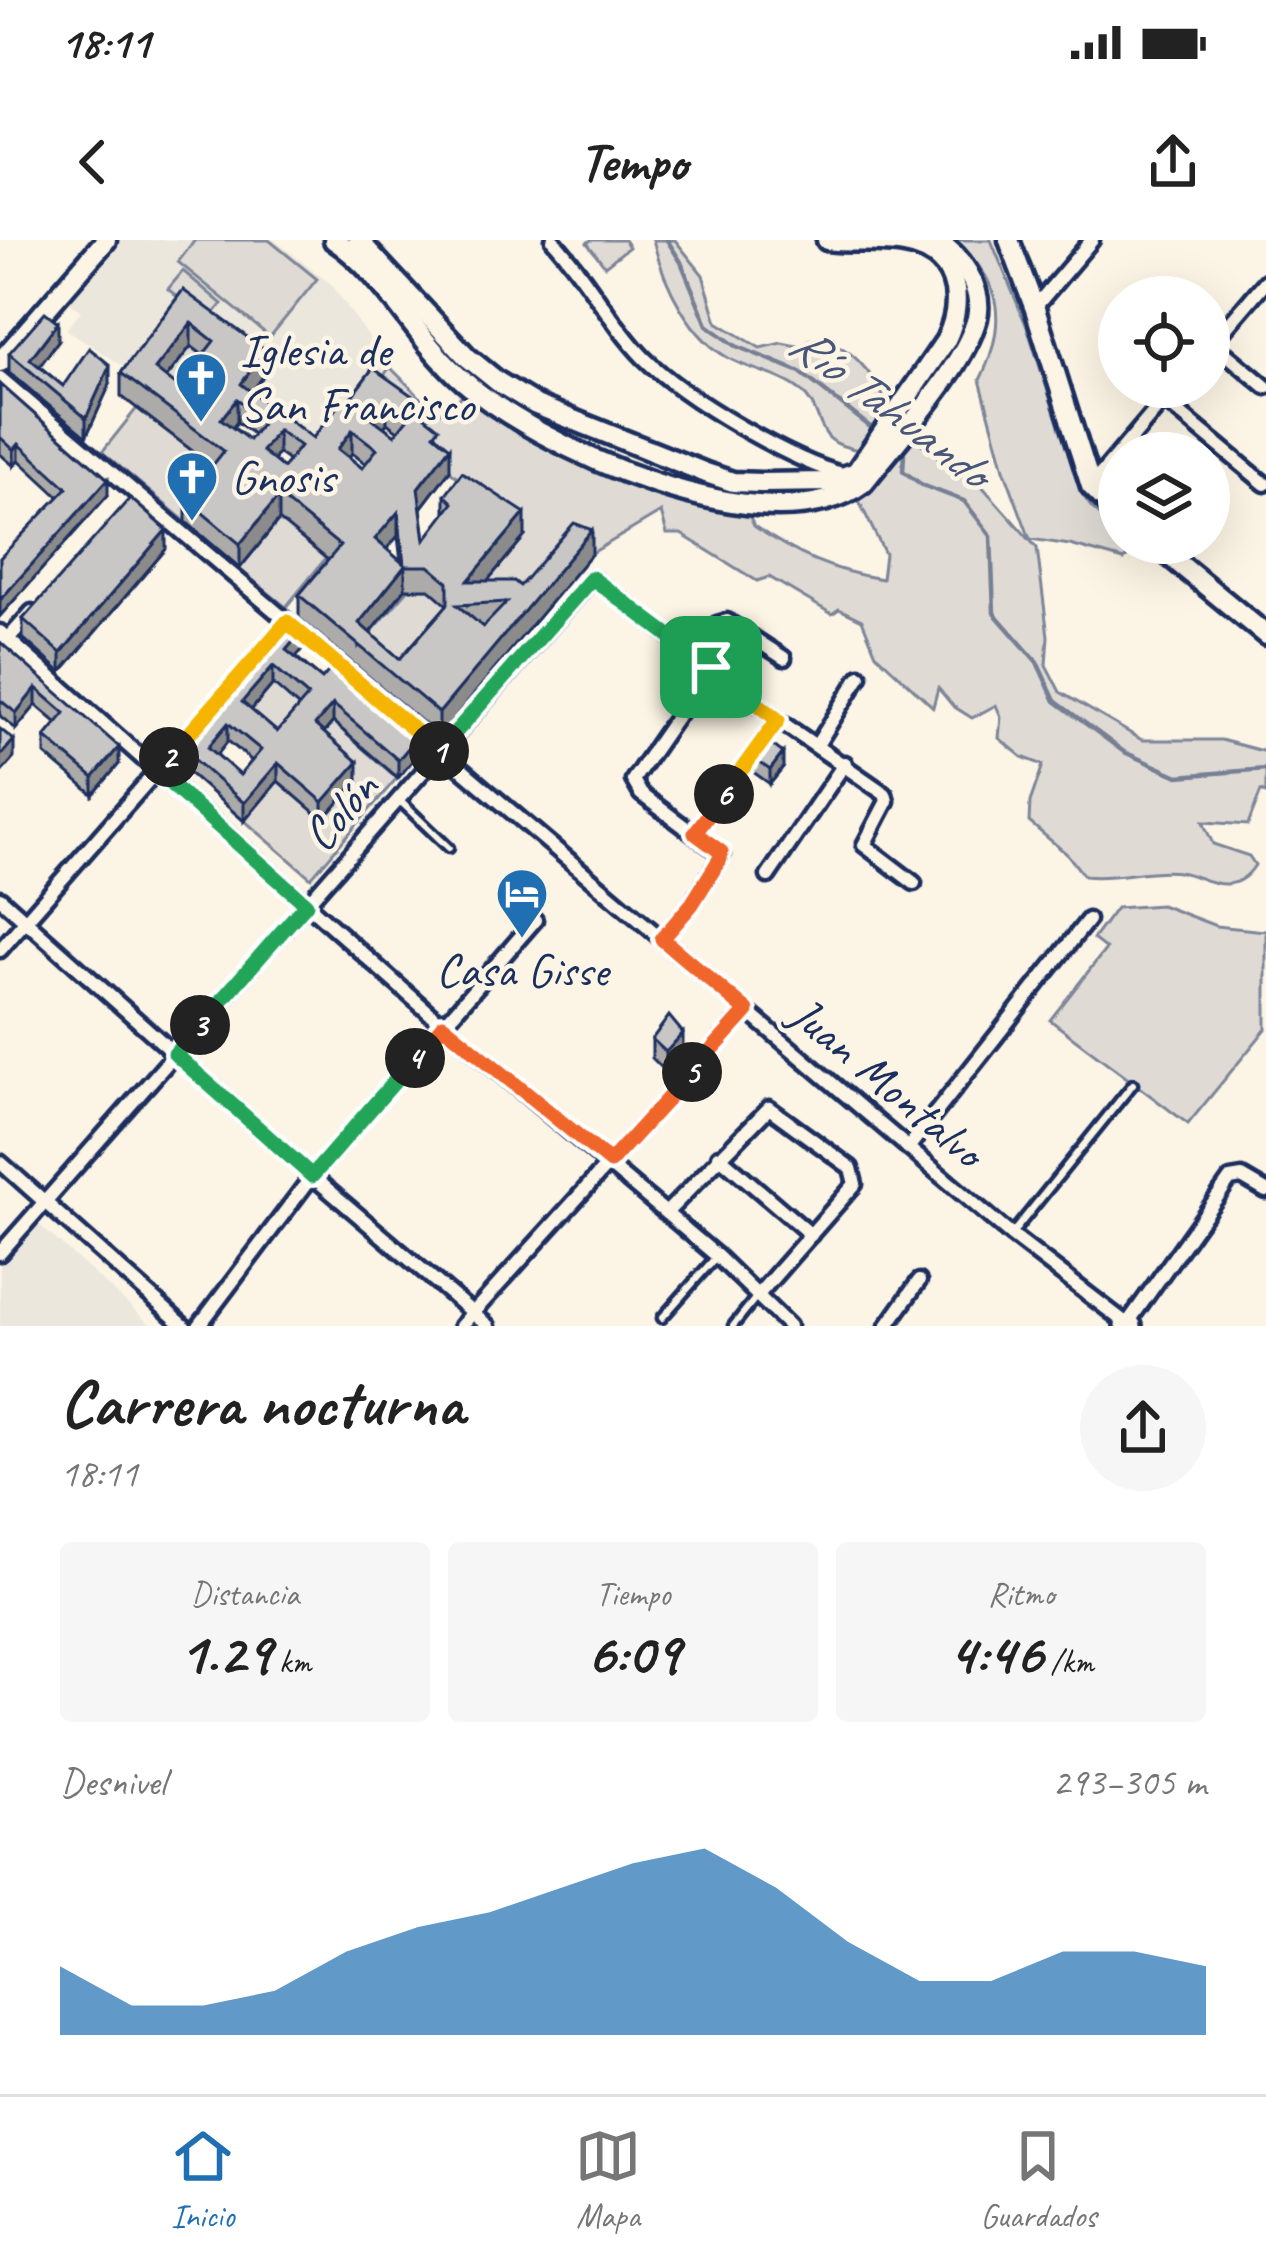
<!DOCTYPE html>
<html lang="es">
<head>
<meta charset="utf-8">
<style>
	body { margin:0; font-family:Caveat,sans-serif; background:#f6f6f6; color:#222; height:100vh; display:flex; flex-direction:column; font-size:45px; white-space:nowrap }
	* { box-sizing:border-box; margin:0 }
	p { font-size:39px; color:#767676 }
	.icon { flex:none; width:66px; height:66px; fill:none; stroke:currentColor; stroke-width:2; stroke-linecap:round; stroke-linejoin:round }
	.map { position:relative; height:1086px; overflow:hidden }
	.panel { display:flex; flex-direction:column; background:#fff; flex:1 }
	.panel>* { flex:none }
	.controls { position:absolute; left:1098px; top:36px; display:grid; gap:24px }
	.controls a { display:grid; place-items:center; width:132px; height:132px; border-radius:50%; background:#fff; box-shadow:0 12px 48px #0002; font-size:60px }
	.pin { position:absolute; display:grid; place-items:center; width:102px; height:102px; color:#fff; margin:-51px; border-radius:24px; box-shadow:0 6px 18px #0006 }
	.km { position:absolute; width:60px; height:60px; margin:-30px; border-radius:50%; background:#222; color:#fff; font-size:33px; line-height:60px; text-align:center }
	.round { display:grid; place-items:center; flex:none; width:126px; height:126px; border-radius:63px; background:#f6f6f6 }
	.headline { display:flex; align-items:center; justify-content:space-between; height:204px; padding:0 60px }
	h1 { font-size:66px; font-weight:800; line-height:90px }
	.stats { display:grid; grid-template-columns:repeat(3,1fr); gap:18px; height:204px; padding:12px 60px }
	.stats div { display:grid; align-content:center; border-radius:12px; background:#f6f6f6; text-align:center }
	.stats b { font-size:60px; font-weight:800 }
	.stats small { font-size:33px; font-weight:400 }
	.stats p { font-size:33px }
	.chart { height:336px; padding:24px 60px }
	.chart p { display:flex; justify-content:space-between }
	.chart svg { width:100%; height:216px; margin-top:12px; fill:#1f6fb2; opacity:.7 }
	.status { display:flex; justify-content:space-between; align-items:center; height:84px; padding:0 60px; background:#fff; direction:ltr }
	.status svg { height:33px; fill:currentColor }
	header { display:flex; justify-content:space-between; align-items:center; height:156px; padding:0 60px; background:#fff; font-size:54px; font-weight:800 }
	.tab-bar { display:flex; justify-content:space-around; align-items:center; height:168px; border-top:3px solid #e0e0e0; background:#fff; font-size:33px; color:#767676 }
	.tab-bar a { display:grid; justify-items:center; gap:6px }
	.tab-bar .on { color:#1f6fb2 }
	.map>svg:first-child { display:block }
	.built { fill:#ece7dc }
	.green { fill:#dfdbd4; stroke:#7d8599; stroke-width:3 }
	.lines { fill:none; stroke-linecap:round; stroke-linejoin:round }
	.stream { stroke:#767f94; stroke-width:4.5 }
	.lane-casing { stroke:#1b2f5e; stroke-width:15 }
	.street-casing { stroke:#1b2f5e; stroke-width:21 }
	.secondary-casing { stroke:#1b2f5e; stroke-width:27 }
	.primary-casing { stroke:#1b2f5e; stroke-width:30 }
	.lane { stroke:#fcf5e5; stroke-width:6 }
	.street { stroke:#fcf5e5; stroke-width:12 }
	.secondary { stroke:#fcf5e5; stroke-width:18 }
	.primary { stroke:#fcf5e5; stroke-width:21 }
	.wall { fill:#acabaa; stroke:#1b2f5e; stroke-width:3; fill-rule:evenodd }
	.shaded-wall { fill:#8c8b8b; stroke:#1b2f5e; stroke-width:3 }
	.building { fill:#c8c7c6; stroke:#1b2f5e; stroke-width:3; fill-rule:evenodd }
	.split-1-casing { stroke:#fff; stroke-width:24 }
	.split-2-casing { stroke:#fff; stroke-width:24 }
	.split-3-casing { stroke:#fff; stroke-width:24 }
	.split-4-casing { stroke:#fff; stroke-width:24 }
	.split-5-casing { stroke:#fff; stroke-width:24 }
	.split-6-casing { stroke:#fff; stroke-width:24 }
	.split-7-casing { stroke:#fff; stroke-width:24 }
	.split-1 { stroke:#22a559; stroke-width:15 }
	.split-2 { stroke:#f5b400; stroke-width:15 }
	.split-3 { stroke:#22a559; stroke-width:15 }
	.split-4 { stroke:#22a559; stroke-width:15 }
	.split-5 { stroke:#f0652b; stroke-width:15 }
	.split-6 { stroke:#f0652b; stroke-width:15 }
	.split-7 { stroke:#f5b400; stroke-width:15 }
	.labels { text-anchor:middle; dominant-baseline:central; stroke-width:9; stroke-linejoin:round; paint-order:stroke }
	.poi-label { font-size:48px; fill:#1b2f5e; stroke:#fcf5e5; text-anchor:start }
	.street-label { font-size:48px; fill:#1b2f5e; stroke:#fcf5e5 }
	.water-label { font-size:51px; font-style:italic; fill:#485779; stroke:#fcf5e5 }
</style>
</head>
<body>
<div class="status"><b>18:11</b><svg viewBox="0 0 49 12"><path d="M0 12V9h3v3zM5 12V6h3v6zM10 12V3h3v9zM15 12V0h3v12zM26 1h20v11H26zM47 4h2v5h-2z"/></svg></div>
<header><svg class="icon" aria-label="back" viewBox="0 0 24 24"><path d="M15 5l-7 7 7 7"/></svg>Tempo<svg class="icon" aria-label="share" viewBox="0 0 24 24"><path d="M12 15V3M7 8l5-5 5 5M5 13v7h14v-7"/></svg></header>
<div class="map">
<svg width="1266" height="1086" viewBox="0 0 1266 1086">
	<rect width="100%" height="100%" fill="#fcf5e5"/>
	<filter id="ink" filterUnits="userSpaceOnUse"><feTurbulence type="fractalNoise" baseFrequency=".00833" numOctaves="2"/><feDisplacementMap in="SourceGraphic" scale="24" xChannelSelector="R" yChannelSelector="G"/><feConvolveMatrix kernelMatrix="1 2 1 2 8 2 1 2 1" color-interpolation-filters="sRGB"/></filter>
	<g filter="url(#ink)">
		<!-- built -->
		<g class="built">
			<path d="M120,0H274L331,44L390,127L349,183L313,221L241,167L184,74L137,135L66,89L81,71L67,61Z"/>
			<path d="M34,980L152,1086H0V1020Z"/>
		</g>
		<!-- green -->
		<g class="green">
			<path d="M195,0H269L317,39L270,97L178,22Z"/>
			<path d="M591,0H624L629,7L605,26L587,3Z"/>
			<path d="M653,0H675L703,35L717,82L760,108L782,103L802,107L809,100C847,97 875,135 888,167L861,210C809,204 829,175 800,150C781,135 754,131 732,120C690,99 664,44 653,0Z"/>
			<path d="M952,0H991L1027,87L1080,251L1092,268L1119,291V303L1136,306L1124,320L1070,305L1030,299L1004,229L980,140C1007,85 1004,39 952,0Z"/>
			<path d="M183,31L222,64L207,82L168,49Z"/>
			<path d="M191,106L214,124L178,170L155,152Z"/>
			<path d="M390,127L437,174L469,151C558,206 645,258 750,277L754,286C796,315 832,331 882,339L885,314L858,259L913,197L961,236L981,245L1037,308L1048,396L1046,425L1060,452L1142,500H1221L1266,512V553L1261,551L1248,585L1203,582L1213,604L1249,616L1255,625C1248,636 1238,644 1225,644C1208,644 1195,634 1179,632C1148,628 1116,640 1084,636L1068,615L1029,582L1030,562L1043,525L1022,517L999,498L1001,477L996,465L972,478L953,466L938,448L933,467L876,414L862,380L839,369L832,374L769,337L757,341L681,294H667L661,272L592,313L520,369L472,360L525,295L465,254L469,247L434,217L373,151Z"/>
			<path d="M137,168L224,235L186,282L102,212Z"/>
			<path d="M279,280L326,318L286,367L239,329Z"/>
			<path d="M409,349H429L448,365L400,442L359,406Z"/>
			<path d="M273,444L308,475L277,511L242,481Z"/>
			<path d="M344,469V492L397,538L311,638L245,581L278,541L324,580L357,540L315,503Z"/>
			<path d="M1161,665L1216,686L1266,691V789L1188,884L1050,780L1106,709L1093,699L1116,668Z"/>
		</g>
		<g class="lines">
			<!-- stream -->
			<g class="stream">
				<path d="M667,0L681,22L707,85L736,106L800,132L878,193"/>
				<path d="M896,208L904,214L903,231L922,245L964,261L991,296L994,373L1037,422L1055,461L1124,512L1178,536L1266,529"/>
			</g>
			<!-- lane casing -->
			<g class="lane-casing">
				<g id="lane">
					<path d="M399,560L449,608"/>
					<path d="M1011,995L1133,844"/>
					<path d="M662,1078L715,1018"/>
					<path d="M733,1086L757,1056"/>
				</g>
			</g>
			<!-- street casing -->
			<g class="street-casing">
				<g id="street">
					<path d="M553,0C587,37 610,83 644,118C685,159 789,220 845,235"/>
					<path d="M1035,67L1092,0"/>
					<path d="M1213,103L1266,147"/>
					<path d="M1209,108L1266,41"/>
					<path d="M0,138L347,432"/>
					<path d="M1164,160L1265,244"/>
					<path d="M1091,246L1175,147"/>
					<path d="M0,392L443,785L717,1016L789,1086"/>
					<path d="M0,408L32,372"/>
					<path d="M694,413L717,384L727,381L784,418"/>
					<path d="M413,488L1011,995L1127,1084L1230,939L1242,937L1266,951"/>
					<path d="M817,505L860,436"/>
					<path d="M695,593L778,480"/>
					<path d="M768,636L845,523"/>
					<path d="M0,658L312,936L488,1086"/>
					<path d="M662,699L691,665L722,615L641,554L633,540L711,427"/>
					<path d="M0,710L188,495"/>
					<path d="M908,908L1088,680"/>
					<path d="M719,916L811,995"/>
					<path d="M0,922L184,1086"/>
					<path d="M666,973L769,868L851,928L855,944L757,1056"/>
					<path d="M0,1013L593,338L778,480L885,554L887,561L864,605L914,643"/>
					<path d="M199,1086L312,936L535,680"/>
					<path d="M461,1086L747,771"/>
					<path d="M887,1086L919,1041"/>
				</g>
			</g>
			<!-- secondary casing -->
			<g class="secondary-casing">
				<g id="secondary">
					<path d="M334,0C385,34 413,95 458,136C535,207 768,313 863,243C896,201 964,128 977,78C984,48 960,13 934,0"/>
					<path d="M358,0L467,117L498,142L536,165L706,233L733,242L761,243L829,242L856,232L946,100C966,58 957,13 904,4C880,0 853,3 827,0"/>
					<path d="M1009,0L1035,69L1091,246L1119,274"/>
					<path d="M0,122L106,0"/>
					<path d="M1154,303L1266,395"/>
				</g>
			</g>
			<!-- primary casing -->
			<g class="primary-casing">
				<path id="primary" d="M1126,1086H1130"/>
			</g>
			<!-- lane -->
			<use href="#lane" class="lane"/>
			<!-- street -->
			<use href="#street" class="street"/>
			<!-- secondary -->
			<use href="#secondary" class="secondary"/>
			<!-- primary -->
			<use href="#primary" class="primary"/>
		</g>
		<!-- wall -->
		<g class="wall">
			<path d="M183,50L265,134L252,152L313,198L349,160L373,128L421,174L439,198L450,230L421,268L425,300L445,275V255L525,296L487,341L520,346L592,313L439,496L299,378V355L328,320L279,280L240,328L186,282V259L212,226L121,156V133ZM191,106L203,115L178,147L166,138ZM237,182L253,194L249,200L233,187ZM387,183L398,191L395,195L384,187ZM278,213L289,221L283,228L273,220ZM352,213L366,224L362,228L349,217ZM398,296L401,322L386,309ZM405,349H429L447,365L400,419L370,393Z"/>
			<path d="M58,101L39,126L63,146L110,144L86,197L9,132V113Z"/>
			<path d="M0,144L108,255L0,376V318L59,257L19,220L14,226L0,214Z"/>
			<path d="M166,309L61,432L23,398V379Z"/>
			<path d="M288,378L303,409L296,417L322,439L422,509L398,538L333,482L324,493L358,540L323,580L278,541L244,581L178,523V505ZM273,444L299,467L277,492L251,470ZM228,501L252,521L240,535L217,515Z"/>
			<path d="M0,402L119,524L93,555L45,514V497L57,483L36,465L16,489L0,476Z"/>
			<path d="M753,518L783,528L770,544L753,532Z"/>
			<path d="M652,799L683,812L666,832L652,818Z"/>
		</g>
		<!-- shaded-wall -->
		<g class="shaded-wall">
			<path d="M58,82V101L34,134L30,119Z"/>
			<path d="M191,83V106L155,152V129Z"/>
			<path d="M265,110V134L243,163L241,144Z"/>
			<path d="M110,125V144L86,197V178Z"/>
			<path d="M237,159V182L221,202V179Z"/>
			<path d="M387,160V183L373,202V179Z"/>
			<path d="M278,190V213L262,235V211Z"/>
			<path d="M352,190V213L338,232V209Z"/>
			<path d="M19,204V220L14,226V210Z"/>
			<path d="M450,207V230L418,272V248Z"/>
			<path d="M108,239V255L0,376V360Z"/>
			<path d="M279,256V280L240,328V304Z"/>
			<path d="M398,272V296L375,322V299Z"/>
			<path d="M525,273V296L468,364V341Z"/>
			<path d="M166,290V309L61,432V413Z"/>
			<path d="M592,290V313L439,496V473Z"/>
			<path d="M405,326V349L359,406V383Z"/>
			<path d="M303,390V409L286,428V410Z"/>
			<path d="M273,426V444L242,481V462Z"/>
			<path d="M36,448V465L16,489V473Z"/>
			<path d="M333,464V482L315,503V485Z"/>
			<path d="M228,483V501L208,526V507Z"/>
			<path d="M422,491V509L398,538V520Z"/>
			<path d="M14,500V518L0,534V516Z"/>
			<path d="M119,507V524L93,555V538Z"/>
			<path d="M783,513V528L770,544V530Z"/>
			<path d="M358,522V540L323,580V562Z"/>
			<path d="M278,523V541L244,581V563Z"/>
			<path d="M683,793V812L666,832V812Z"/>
		</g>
		<!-- building -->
		<g class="building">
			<path d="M183,50L265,110L241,144L313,198L340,163L349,160L373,128L421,162L420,173L439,188L434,194L450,207L418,248L425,300L453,263L445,255L462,232L525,273L468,341H514L520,346L574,283L592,290L439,473L299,355L340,306L279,256L240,304L186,259L224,211L121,133ZM191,83L214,101L178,147L155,129ZM237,159L265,179L249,200L221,179ZM387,160L409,177L395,195L373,179ZM278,190L300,206L283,228L262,211ZM352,190L377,209L362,228L338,209ZM398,272L404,324L375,299ZM405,326H429L448,342V364L400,419L359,383ZM507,362L483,387L457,365Z"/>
			<path d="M45,72L58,82L30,119L63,146L89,108L110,125L86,178L9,113Z"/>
			<path d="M0,144L108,239L0,360V318L67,248L19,204L14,210L0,197Z"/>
			<path d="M130,258L166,290L61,413L23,379Z"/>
			<path d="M288,378L303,390L286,410L322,439L338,420L422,491L398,520L333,464L315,485L358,522L323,562L278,523L244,563L178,505ZM273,426L308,456L277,492L242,462ZM228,483L261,510L240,535L208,507Z"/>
			<path d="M0,402L119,507L93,538L45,497L65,473L36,448L16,473L0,460Z"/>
			<path d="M0,489L14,500L0,516Z"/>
			<path d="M766,500L783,513L770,530L753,518Z"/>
			<path d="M669,776L683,793L666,812L652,799Z"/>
		</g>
	</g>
	<g class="lines" filter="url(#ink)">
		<!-- split-1 casing -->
		<g class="split-1-casing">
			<path id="split-1" d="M439,511L592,338L711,427"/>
		</g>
		<!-- split-2 casing -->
		<g class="split-2-casing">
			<path id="split-2" d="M169,517L287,382L439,511"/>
		</g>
		<!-- split-3 casing -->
		<g class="split-3-casing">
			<path id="split-3" d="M169,517L156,531L306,664L200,785"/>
		</g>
		<!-- split-4 casing -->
		<g class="split-4-casing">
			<path id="split-4" d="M200,785L175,814L312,936L415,818"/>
		</g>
		<!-- split-5 casing -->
		<g class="split-5-casing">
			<path id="split-5" d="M415,818L443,785L610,922L692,832"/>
		</g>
		<!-- split-6 casing -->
		<g class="split-6-casing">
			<path id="split-6" d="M692,832L747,771L662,699L692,664L720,619L721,612L695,593L724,554"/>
		</g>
		<!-- split-7 casing -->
		<g class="split-7-casing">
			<path id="split-7" d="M711,427L778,480L724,554"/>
		</g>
		<!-- split-1 -->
		<use href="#split-1" class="split-1"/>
		<!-- split-2 -->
		<use href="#split-2" class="split-2"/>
		<!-- split-3 -->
		<use href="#split-3" class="split-3"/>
		<!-- split-4 -->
		<use href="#split-4" class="split-4"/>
		<!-- split-5 -->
		<use href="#split-5" class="split-5"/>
		<!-- split-6 -->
		<use href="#split-6" class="split-6"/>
		<!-- split-7 -->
		<use href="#split-7" class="split-7"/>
	</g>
	<!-- icons -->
	<defs>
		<g id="church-pin" transform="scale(2.7)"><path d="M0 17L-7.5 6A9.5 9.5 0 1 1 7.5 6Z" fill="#1f6fb2" stroke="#fcf5e5"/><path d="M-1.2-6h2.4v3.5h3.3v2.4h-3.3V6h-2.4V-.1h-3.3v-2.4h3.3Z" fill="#fff"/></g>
		<g id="hotel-pin" transform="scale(2.7)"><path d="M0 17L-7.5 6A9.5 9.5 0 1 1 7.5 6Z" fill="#1f6fb2" stroke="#fcf5e5"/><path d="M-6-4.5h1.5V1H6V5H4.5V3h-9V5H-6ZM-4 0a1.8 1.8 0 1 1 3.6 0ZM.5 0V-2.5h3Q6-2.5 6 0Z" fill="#fff"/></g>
	</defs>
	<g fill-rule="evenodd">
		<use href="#church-pin" x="201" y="138"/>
		<use href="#church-pin" x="192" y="237"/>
		<use href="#hotel-pin" x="522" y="654"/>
	</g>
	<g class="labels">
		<!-- poi labels -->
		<g class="poi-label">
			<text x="240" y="110">Iglesia de<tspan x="240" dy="55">San Francisco</tspan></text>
			<text x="231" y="237">Gnosis</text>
			<text x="522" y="730" text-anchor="middle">Casa Gisse</text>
		</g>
		<!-- street labels -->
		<g class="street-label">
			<text transform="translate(340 571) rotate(-49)">Colón</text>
			<text transform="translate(887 842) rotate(40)">Juan Montalvo</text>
		</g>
		<!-- water labels -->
		<g class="water-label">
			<text transform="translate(890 166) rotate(37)">Río Tahuando</text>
		</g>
	</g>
</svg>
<div class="controls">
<a><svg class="icon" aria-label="locate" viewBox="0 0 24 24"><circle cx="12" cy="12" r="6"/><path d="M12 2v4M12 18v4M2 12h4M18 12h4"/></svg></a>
<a><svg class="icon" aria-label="layers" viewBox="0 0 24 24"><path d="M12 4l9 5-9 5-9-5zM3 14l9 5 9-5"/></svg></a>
</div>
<div class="pin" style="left:711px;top:427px;background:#1e9e55"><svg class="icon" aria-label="arrive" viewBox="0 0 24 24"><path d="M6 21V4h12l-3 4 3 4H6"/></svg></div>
<b class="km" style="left:439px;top:511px">1</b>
<b class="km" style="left:169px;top:517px">2</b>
<b class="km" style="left:200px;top:785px">3</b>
<b class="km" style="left:415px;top:818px">4</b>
<b class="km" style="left:692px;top:832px">5</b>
<b class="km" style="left:724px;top:554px">6</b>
</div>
<section class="panel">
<div class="headline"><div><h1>Carrera nocturna</h1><p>18:11</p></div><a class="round"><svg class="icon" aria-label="share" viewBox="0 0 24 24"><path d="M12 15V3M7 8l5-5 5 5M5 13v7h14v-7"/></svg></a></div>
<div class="stats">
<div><p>Distancia</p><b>1.29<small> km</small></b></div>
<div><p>Tiempo</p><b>6:09</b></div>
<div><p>Ritmo</p><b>4:46<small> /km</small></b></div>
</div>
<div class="chart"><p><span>Desnivel</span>293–305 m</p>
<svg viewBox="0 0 160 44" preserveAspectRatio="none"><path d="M0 44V30L10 38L20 38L30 35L40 27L50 22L60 19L70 14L80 9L90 6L100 14L110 25L120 33L130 33L140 27L150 27L160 30V44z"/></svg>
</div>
</section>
<nav class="tab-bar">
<a class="on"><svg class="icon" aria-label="home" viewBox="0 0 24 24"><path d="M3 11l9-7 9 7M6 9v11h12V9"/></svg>Inicio</a>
<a><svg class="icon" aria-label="map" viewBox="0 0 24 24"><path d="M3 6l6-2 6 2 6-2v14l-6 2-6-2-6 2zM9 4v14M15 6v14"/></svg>Mapa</a>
<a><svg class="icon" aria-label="saved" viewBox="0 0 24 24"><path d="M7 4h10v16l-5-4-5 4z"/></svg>Guardados</a>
</nav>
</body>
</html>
